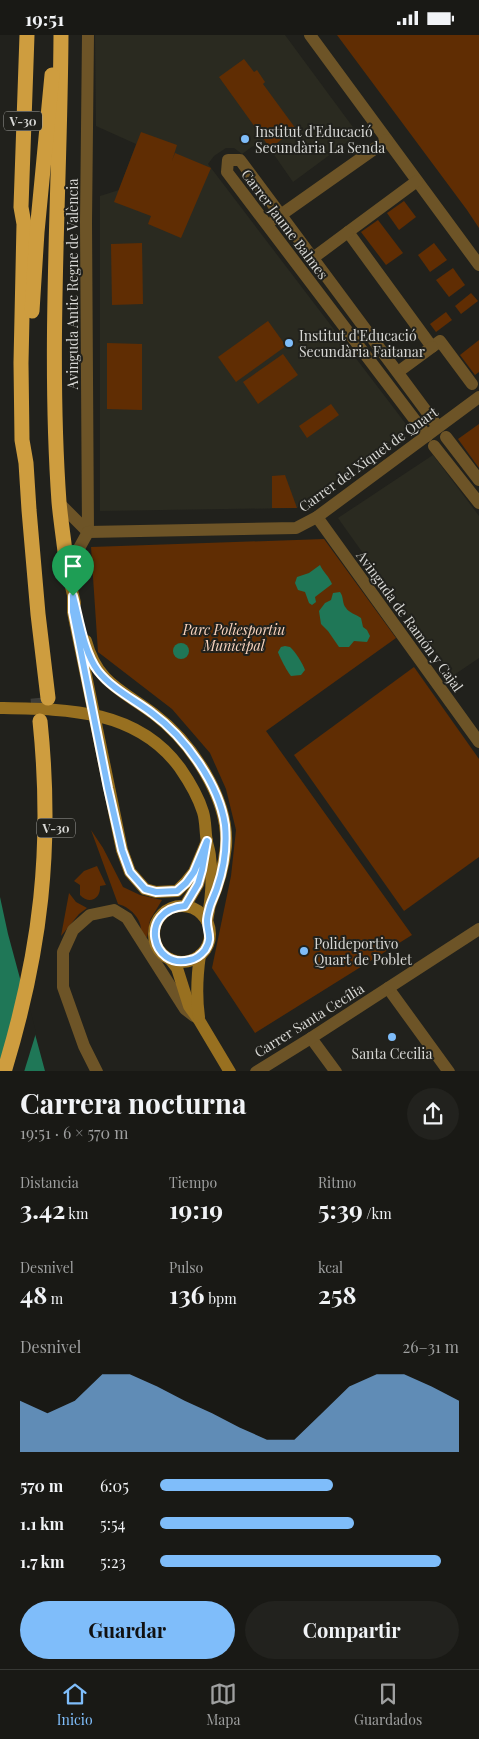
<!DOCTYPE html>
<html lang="es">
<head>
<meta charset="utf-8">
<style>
	body { margin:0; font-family:"Playfair Display",serif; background:#22221e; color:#f1f3f6; height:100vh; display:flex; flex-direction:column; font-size:19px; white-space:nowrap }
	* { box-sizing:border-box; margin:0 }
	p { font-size:16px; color:#9fa0a0 }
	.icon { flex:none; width:28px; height:28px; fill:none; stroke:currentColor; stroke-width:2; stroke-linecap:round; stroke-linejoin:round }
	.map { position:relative; height:1036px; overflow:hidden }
	.sheet { display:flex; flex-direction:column; background:#191915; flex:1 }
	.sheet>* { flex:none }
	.pin { position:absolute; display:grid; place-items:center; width:42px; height:42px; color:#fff; margin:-51px -21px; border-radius:50% 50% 50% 0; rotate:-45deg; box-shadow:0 0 5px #0007 }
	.pin .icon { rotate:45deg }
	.round { display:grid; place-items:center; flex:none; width:52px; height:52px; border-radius:26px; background:#22221e }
	.summary { display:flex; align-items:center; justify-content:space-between; height:85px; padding:0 20px }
	h1 { font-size:28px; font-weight:700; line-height:38px }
	.figures { display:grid; grid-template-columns:repeat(3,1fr); gap:8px; height:85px; padding:5px 20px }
	.figures div { display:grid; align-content:center }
	.figures b { font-size:25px; font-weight:700 }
	.figures small { font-size:14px; font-weight:400 }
	.figures p { font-size:14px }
	.chart { height:140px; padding:10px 20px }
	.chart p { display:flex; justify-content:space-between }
	.chart svg { width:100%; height:90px; margin-top:5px; fill:#7fbdfa; opacity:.7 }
	.button { display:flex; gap:10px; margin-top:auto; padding:10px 20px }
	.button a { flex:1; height:58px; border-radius:30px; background:#7fbdfa; color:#111; font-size:20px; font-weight:700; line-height:58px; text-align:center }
	.button a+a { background:#22221e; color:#f1f3f6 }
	ul { padding:0 20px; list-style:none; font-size:16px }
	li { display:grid; grid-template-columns:80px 60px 1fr; align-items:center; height:38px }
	li i { height:12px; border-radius:6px; background:#7fbdfa }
	.status { display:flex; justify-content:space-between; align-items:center; height:35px; padding:0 25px; background:#191915; direction:ltr }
	.status svg { height:14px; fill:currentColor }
	.menu { display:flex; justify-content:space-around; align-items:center; height:70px; border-top:1px solid #373834; background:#191915; font-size:14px; color:#9fa0a0 }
	.menu a { display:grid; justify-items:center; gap:2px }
	.menu .active { color:#7fbdfa }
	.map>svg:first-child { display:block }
	.built { fill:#2a2a20 }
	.green { fill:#602d03 }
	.water { fill:#1f7757 }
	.pier { fill:#21211c }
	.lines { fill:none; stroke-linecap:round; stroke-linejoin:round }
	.highway-tunnel { stroke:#3c3c38; stroke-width:15; stroke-dasharray:15 8; stroke-linecap:butt }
	.street { stroke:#6d5427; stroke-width:12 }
	.secondary { stroke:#987020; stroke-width:12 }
	.highway { stroke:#ce9d3f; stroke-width:15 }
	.route-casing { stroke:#fff; stroke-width:10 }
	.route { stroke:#7fbdfa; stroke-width:6 }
	.poi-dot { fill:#7fbdfa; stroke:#21211c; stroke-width:2 }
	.labels { text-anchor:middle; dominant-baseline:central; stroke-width:4; stroke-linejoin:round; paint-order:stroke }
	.shield { fill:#21211c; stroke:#a0a09d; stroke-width:1 }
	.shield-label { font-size:12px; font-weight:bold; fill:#d7d7d4 }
	.poi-label { font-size:14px; fill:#d7d7d4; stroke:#21211c; text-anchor:start }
	.street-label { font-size:14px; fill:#d7d7d4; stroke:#21211c }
	.park-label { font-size:14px; font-style:italic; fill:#f8d3be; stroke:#21211c }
</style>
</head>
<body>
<div class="status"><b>19:51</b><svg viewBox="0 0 49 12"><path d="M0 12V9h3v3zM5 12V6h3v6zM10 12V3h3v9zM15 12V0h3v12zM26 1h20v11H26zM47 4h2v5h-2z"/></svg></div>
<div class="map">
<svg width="479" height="1037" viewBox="0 0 479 1037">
	<rect width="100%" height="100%" fill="#21211c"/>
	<!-- built -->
	<g class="built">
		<path d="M95,0H285L358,99L293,147L268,111H253L242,119L234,113H226L214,121L208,129L409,393L297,473L100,476V161L119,155L136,109L96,91Z"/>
		<path d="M433,420L479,481V623L451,642L338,483Z"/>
	</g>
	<!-- green -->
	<g class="green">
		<path d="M337,0H479V193L467,175Z"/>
		<path d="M244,24L254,37L257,35L265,47L263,49L296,94L270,113L219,42Z"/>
		<path d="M141,97L177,110L172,126L175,118L211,133L181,203L148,189L151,181L114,167Z"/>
		<path d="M404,166L416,182L399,195L387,178Z"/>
		<path d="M378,185L403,218L386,230L361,197Z"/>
		<path d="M142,208L143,269L112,270L111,209Z"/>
		<path d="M434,208L447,225L430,237L418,220Z"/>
		<path d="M453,233L465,250L449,262L436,245Z"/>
		<path d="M471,258L478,266L461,279L455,271Z"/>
		<path d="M446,277L452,285L436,297L430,289Z"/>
		<path d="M268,286L286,311L236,347L218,322Z"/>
		<path d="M479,305V337L475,340L460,320Z"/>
		<path d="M107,308L142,309V375L107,374Z"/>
		<path d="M283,319L298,340L258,369L243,347Z"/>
		<path d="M331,369L339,380L307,403L299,391Z"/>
		<path d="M479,389V433L458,404Z"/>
		<path d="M285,440L297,473H272V441Z"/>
		<path d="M324,504L396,603L266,696L412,900L255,998L212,933L231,841L236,795L226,754L210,718L172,674L98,617L91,512Z"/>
		<path d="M414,632L479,724V822L404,876L294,720Z"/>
		<path d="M91,795L103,813L123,852L140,860L162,865L150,885L147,903L141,896C142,884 130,872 118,869Z"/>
		<path d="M97,831L106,850L100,851C101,864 89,870 80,860V850L74,846L84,836Z"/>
		<path d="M69,858L76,867L87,873L79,879L61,901Z"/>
	</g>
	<!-- water -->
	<g class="water">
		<path d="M320,530C323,537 329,541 332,549L315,562L316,567L312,570L309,568L305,557L298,555L295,548L297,542L309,538Z"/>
		<path d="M340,557C344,562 342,569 346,573C349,578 356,579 361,583L363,592L367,595L370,601L367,607L354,606L349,612H339L328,596L321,589L319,576L325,568L331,565L333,558Z"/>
		<circle cx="181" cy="616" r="8"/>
		<path d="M285,611L290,612C295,616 303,629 305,635L301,640L291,641C288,638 279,621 278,617L281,612Z"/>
		<path d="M0,862L8,899L45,1036H0Z"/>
	</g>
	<!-- pier -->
	<path class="pier" d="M23,946L36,998L24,1037L0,1036Z"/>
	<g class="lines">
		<!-- highway-tunnel -->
		<path class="highway-tunnel" d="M38,663L40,686"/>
		<!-- street -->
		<g class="street">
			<path d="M88,0L86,187L88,497"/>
			<path d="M310,0L479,230"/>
			<path d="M417,146L348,197L432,312L440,306L472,349"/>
			<path d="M275,184L387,105"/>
			<path d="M313,223L348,197"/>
			<path d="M398,337L432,312"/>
			<path d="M427,401L227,137L228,125H240L438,392"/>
			<path d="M446,402L479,445"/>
			<path d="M434,411L479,468"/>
			<path d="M59,468L88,497"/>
			<path d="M317,482L479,707"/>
			<path d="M88,497L296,493L317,482L479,362"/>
			<path d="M67,535L88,497"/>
			<path d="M388,953L449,1037"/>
			<path d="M311,1003L336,1037"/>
			<path d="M97,1037L84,1011L63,952V917L73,895L90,880L114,875L127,883L185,974L194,981"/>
			<path d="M256,1037L311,1003L479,894"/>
		</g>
		<!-- secondary -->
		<g class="secondary">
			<path d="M67,535L75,568"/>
			<path d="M73,561V577L122,815L130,837L145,854L156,857L177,856L186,847L194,837L207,806"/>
			<path d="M86,606C97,648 122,655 154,679C191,707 229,763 226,811C224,832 218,851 210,870"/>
			<path d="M0,673C67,674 137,674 180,733C189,746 198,761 203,777C206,787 205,797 207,807C208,812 210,817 210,822C213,842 211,866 207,886"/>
			<path d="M185,871L198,849L204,826"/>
			<circle cx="182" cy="899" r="28"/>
			<path d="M170,924L177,933L189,971L199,985L230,1037"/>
			<path d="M199,982C196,961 197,941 200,920"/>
		</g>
		<!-- highway -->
		<g class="highway">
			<path d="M27,0L21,172L24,189L21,328L22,405L26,428L29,475L38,579L48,663"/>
			<path d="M61,0C60,155 48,312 59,467C61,489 65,512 67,535"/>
			<path d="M32,276L37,197L52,40"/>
			<path d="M4,1037C41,916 53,812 40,686"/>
		</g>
	</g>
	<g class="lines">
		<!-- route casing -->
		<g class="route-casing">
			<path id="route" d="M73,561C79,584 84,618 98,636C112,654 135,665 152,678C185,702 219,749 225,790C227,811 224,833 217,853C215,859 212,865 210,871C209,875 207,881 207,886C207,897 213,903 205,915C201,920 196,924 190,925C151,936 138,874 185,871L198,849L202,835L207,806L194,837L186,848L177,856L156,857L145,854L130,837L122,815L108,753L73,577Z"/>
		</g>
		<!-- route -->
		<use href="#route" class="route"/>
	</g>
	<!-- markers -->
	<g class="poi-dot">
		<circle cx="245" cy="104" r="5"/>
		<circle cx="289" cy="308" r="5"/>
		<circle cx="304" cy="916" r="5"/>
		<circle cx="392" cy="1002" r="5"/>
	</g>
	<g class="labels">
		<!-- shield labels -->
		<g class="shield">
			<rect x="4" y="76.5" width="38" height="19" rx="4"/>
			<rect x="37" y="783.5" width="38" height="19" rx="4"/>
		</g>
		<g class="shield-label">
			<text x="23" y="86">V-30</text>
			<text x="56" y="793">V-30</text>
		</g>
		<!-- poi labels -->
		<g class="poi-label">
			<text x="255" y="96">Institut d'Educació<tspan x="255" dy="16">Secundària La Senda</tspan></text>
			<text x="299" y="300">Institut d'Educació<tspan x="299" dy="16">Secundària Faitanar</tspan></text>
			<text x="314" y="908">Polideportivo<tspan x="314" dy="16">Quart de Poblet</tspan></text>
			<text x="392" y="1018" text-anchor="middle">Santa Cecilia</text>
		</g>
		<!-- street labels -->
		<g class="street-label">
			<text transform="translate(285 189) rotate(53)">Carrer Jaume Balmes</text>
			<text transform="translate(72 249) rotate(-90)">Avinguda Antic Regne de València</text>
			<text transform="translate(368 424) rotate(-36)">Carrer del Xiquet de Quart</text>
			<text transform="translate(410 586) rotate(54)">Avinguda de Ramón y Cajal</text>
			<text transform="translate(309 985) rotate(-32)">Carrer Santa Cecília</text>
		</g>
		<!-- park labels -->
		<g class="park-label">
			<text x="234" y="594">Parc Poliesportiu<tspan x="234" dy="16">Municipal</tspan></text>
		</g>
	</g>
</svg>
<div class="pin" style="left:73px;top:561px;background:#1e9e55"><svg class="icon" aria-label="arrive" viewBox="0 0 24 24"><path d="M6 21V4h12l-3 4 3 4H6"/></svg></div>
</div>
<section class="sheet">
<div class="summary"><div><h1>Carrera nocturna</h1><p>19:51 · 6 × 570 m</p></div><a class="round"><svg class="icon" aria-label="share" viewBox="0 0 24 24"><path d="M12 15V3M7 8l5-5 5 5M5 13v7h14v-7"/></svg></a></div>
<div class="figures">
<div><p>Distancia</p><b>3.42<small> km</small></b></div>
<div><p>Tiempo</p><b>19:19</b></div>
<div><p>Ritmo</p><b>5:39<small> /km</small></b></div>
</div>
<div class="figures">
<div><p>Desnivel</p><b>48<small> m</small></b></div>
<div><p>Pulso</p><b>136<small> bpm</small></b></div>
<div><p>kcal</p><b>258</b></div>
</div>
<div class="chart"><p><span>Desnivel</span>26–31 m</p>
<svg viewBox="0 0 160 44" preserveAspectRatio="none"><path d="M0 44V19L10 25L20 19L30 6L40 6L50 12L60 19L70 25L80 32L90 38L100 38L110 25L120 12L130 6L140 6L150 12L160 19V44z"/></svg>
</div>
<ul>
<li><b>570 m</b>6:05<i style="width:58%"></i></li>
<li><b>1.1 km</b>5:54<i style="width:65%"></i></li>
<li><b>1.7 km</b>5:23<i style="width:94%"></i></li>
</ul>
<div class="button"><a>Guardar</a><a>Compartir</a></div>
</section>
<nav class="menu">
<a class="active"><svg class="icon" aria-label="home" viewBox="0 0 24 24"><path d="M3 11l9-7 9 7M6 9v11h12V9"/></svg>Inicio</a>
<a><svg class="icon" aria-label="map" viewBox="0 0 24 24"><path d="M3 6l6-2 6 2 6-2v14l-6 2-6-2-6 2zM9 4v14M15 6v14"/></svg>Mapa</a>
<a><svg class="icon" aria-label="saved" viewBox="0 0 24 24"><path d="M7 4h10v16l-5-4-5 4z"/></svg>Guardados</a>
</nav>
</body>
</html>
